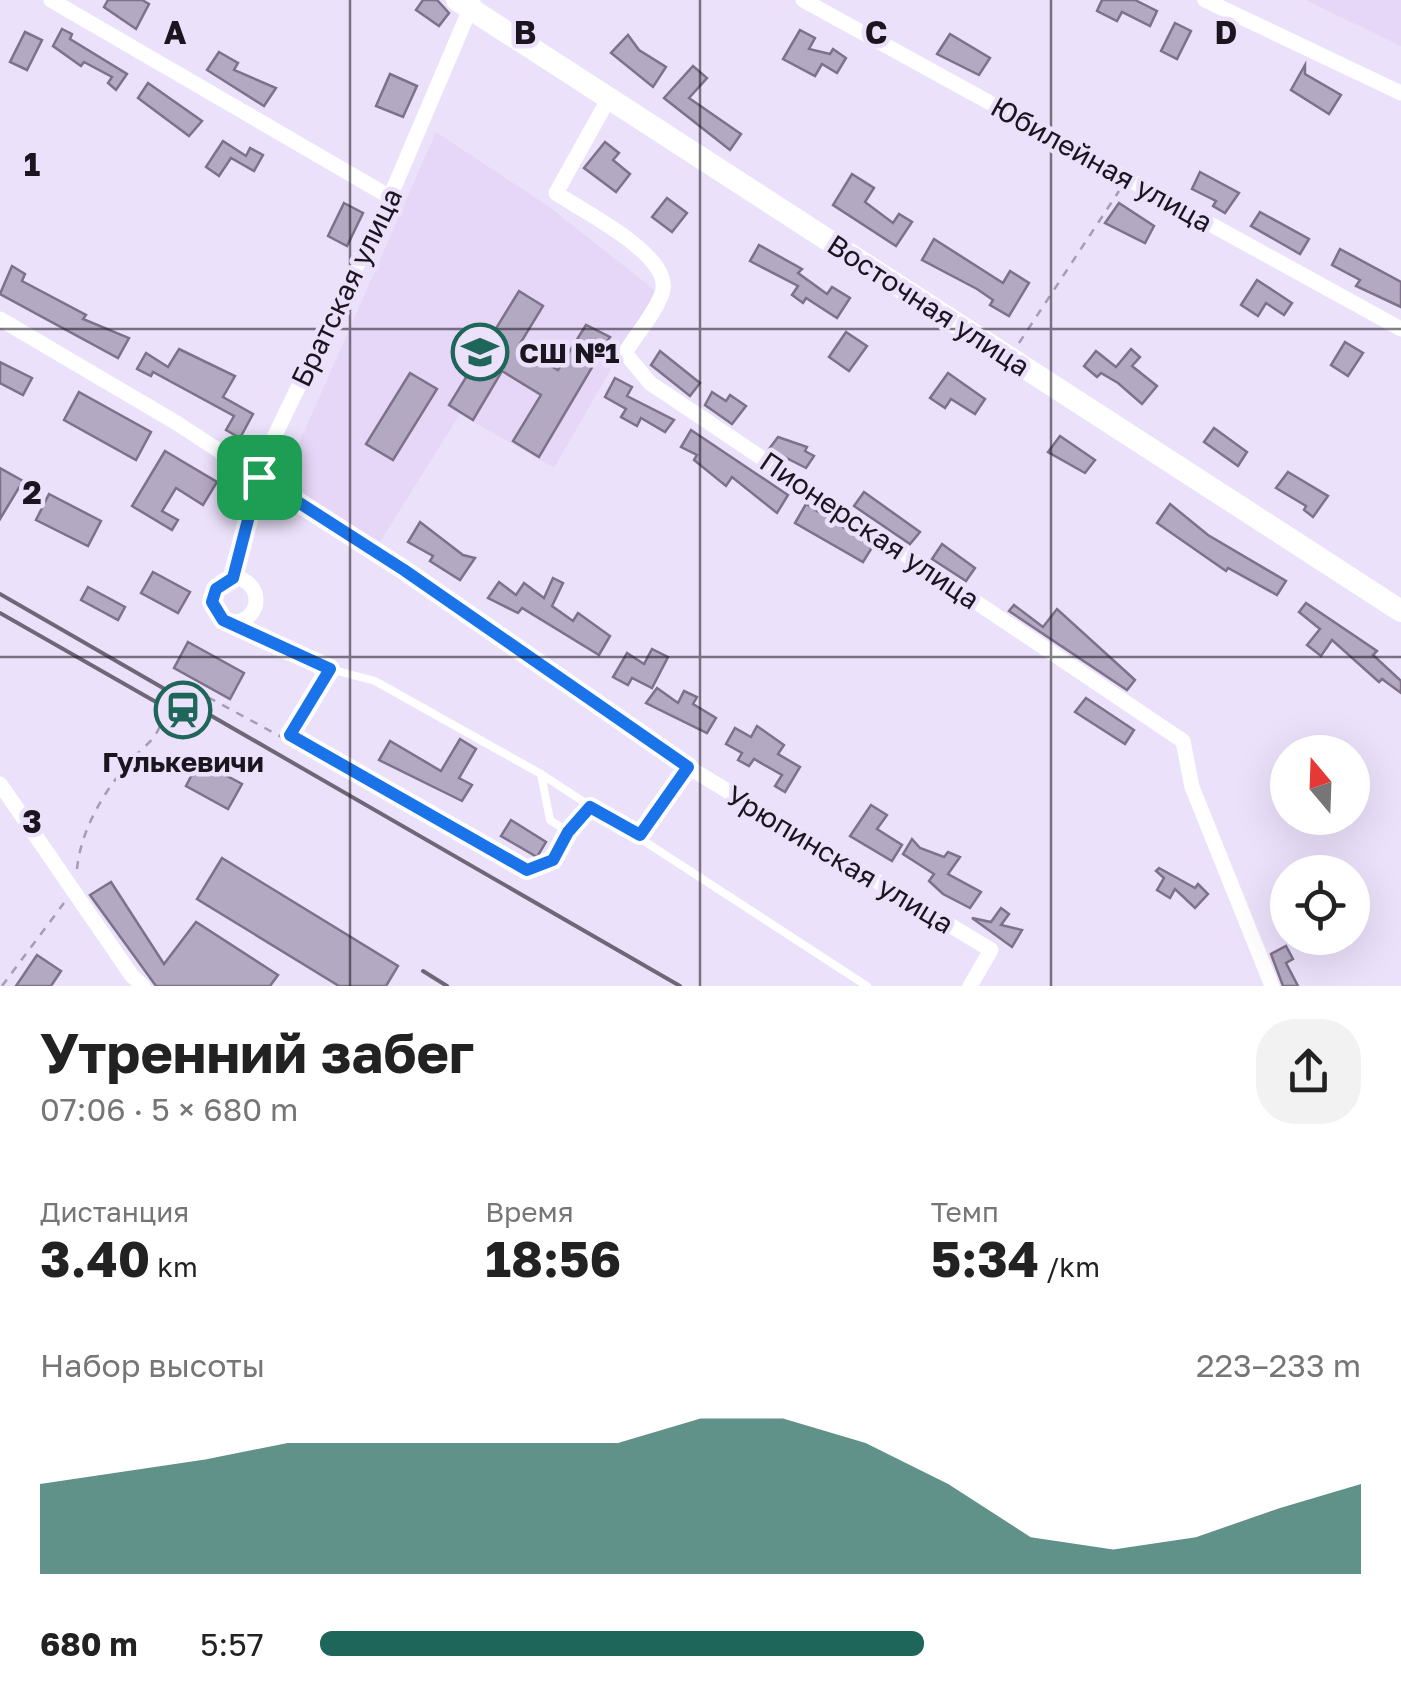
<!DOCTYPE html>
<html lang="ru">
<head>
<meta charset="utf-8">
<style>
	body { margin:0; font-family:"Golos Text",sans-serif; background:#f2f2f2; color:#222; height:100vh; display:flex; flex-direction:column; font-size:38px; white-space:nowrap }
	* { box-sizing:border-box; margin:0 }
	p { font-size:32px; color:#767676 }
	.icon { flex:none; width:55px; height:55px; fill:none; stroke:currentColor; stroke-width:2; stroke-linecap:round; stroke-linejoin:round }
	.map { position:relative; height:986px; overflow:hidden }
	.sheet { display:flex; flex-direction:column; background:#fff; flex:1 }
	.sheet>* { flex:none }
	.needle { width:65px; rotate:341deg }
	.buttons { position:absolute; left:1270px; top:735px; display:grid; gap:20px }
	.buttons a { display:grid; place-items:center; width:100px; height:100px; border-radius:50%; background:#fff; box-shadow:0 10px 40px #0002; font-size:50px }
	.pin { position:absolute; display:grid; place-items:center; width:85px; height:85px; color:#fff; margin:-42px; border-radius:20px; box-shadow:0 5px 15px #0006 }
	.round { display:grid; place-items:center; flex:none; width:105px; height:105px; border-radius:40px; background:#f2f2f2 }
	.headline { display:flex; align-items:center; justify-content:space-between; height:170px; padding:0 40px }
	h1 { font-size:55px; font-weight:700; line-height:75px }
	.stats { display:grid; grid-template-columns:repeat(3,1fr); gap:15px; height:170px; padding:10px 40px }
	.stats div { display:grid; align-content:center }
	.stats b { font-size:50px; font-weight:700 }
	.stats small { font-size:28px; font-weight:400 }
	.stats p { font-size:28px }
	.chart { height:280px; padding:20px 40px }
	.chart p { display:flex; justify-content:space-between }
	.chart svg { width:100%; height:180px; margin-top:10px; fill:#1e655a; opacity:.7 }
	ul { padding:0 40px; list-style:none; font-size:32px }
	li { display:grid; grid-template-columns:160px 120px 1fr; align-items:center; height:75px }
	li i { height:25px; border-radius:12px; background:#1e655a }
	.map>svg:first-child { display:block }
	.built { fill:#e6d7f8 }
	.building { fill:#b4a9c2; stroke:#7d728a; stroke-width:2.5 }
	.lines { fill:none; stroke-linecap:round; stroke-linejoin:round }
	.path { stroke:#a59db1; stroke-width:2.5; stroke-dasharray:8 8; stroke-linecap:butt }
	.lane { stroke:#fff; stroke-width:8 }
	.street { stroke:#fff; stroke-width:15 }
	.secondary { stroke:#fff; stroke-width:22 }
	.rail { stroke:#6f6778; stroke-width:4 }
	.route-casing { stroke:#fff; stroke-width:20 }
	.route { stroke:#1a73e8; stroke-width:12 }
	.grid { fill:none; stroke:#1a151f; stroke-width:2.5; stroke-opacity:0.55 }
	.labels { text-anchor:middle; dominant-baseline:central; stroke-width:9; stroke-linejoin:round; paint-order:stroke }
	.street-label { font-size:28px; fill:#1a151f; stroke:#ece1fb }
	.poi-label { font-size:28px; font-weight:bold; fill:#1a151f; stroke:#ece1fb; text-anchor:start }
	.grid-label { font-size:32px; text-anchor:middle; font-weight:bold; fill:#1a151f; stroke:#ece1fb; stroke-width:9; stroke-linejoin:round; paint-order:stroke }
</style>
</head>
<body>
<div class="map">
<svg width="1401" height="986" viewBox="0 0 1401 986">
	<rect width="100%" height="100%" fill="#ece1fb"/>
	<!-- built -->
	<g class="built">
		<path d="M1305,0H1401V46Z"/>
		<path d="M436,132L548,206L656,291L554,468L460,414L380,542L282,482Z"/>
	</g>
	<!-- building -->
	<g class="building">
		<path d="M108,0H142L149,4L136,29L104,7Z"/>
		<path d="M423,0H437L449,13L439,26L416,10Z"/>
		<path d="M1102,0H1135L1157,11L1150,26L1122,12L1117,21L1097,11Z"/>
		<path d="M1175,23L1191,31L1177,59L1161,51Z"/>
		<path d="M62,29L72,34L70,39L127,74L116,90L108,83L112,77L84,62L81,66L53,46Z"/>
		<path d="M800,30L815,38L809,49L830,54L833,49L846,58L837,73L822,64L815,76L783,59Z"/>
		<path d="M25,32L42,40L27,70L10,62Z"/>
		<path d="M950,34L990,58L979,75L937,54Z"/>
		<path d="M628,35L639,50L666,67L653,87L611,53Z"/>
		<path d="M219,52L238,63L234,70L276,88L264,106L207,70Z"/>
		<path d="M1305,65V74L1341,95L1329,114L1291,90Z"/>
		<path d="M693,66L707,78L689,98L741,134L730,150L664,98Z"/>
		<path d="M390,74L417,86L403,117L376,106Z"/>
		<path d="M148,83L202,121L189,136L138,98Z"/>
		<path d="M223,141L246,156L250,148L263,155L254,171L231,158L219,176L206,167Z"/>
		<path d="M605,142L619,153L613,160L630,174L616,192L584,168Z"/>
		<path d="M1200,172L1239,193L1225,213L1213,206L1216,201L1192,189Z"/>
		<path d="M852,174L874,188L865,202L893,223L899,214L912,222L896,246L833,205Z"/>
		<path d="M667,198L687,213L672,232L652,217Z"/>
		<path d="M344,203L363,213L347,246L328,236Z"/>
		<path d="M1119,203L1154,226L1145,243L1105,223Z"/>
		<path d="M1260,212L1309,239L1300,254L1251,226Z"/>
		<path d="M934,239L1003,283L1010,271L1029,283L1009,316L990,305L993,300L977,289L922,260Z"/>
		<path d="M759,245L802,269L798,273L827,294L832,287L850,298L837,318L806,298L803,303L792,295L798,286L750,261Z"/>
		<path d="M1340,249L1401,282V307L1356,286L1360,280L1332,265Z"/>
		<path d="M12,266L25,274L22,281L86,315L83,319L129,338L118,358L0,294Z"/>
		<path d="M1257,280L1292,303L1284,315L1266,303L1258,316L1241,305Z"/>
		<path d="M519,291L543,306L518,347L558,370L586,325L610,337L539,457L513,441L541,395L502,371L473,420L449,405Z"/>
		<path d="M846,332L867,346L849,371L829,357Z"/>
		<path d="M1345,342L1363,353L1348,376L1331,365Z"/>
		<path d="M179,349L235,376L223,397L253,414L240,438L226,430L234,416L153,372L151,376L137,369L146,353L168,367Z"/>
		<path d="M1131,349L1140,357L1132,366L1157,386L1142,404L1118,383L1101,373L1097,377L1084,366L1096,351L1116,367Z"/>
		<path d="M660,351L700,383L690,396L651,365Z"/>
		<path d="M0,362L32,378L23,395L0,383Z"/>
		<path d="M410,373L437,389L393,460L366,444Z"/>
		<path d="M948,373L985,399L975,414L951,399L945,408L930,398Z"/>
		<path d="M615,378L632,387L627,396L674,420L665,432L641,418L637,426L621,417L626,409L605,397Z"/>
		<path d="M79,392L151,432L136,460L64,420Z"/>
		<path d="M712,392L726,401L730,395L746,406L732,424L705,405Z"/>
		<path d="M1214,428L1247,452L1238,466L1204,442Z"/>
		<path d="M691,430L788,495L777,513L732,477L726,486L694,460L697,455L681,447Z"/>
		<path d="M1060,436L1095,460L1085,473L1048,452Z"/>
		<path d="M778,437L807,447L805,451L814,456L806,468L769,449Z"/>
		<path d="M165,451L217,482L203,505L176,488L162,511L178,520L172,530L132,506Z"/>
		<path d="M0,468L23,481L0,519Z"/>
		<path d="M1288,472L1328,496L1313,517L1304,510L1306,506L1276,488Z"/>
		<path d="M864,492L920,532L910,544L854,506Z"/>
		<path d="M49,494L101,521L88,546L36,520Z"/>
		<path d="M806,504L873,546L863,562L795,523Z"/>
		<path d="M1170,504L1208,535L1286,581L1277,595L1228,568L1226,571L1157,523Z"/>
		<path d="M420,522L463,555L475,558L460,580L430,561L433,556L408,542Z"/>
		<path d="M942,544L975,568L966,581L932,559Z"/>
		<path d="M153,572L190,592L178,613L141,593Z"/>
		<path d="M553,578L563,583L552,606L573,621L578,613L610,636L599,655L522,608L518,613L488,598L499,582L516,595L524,583L544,598Z"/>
		<path d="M88,587L125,607L118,620L81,600Z"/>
		<path d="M1306,603L1377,651L1373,655L1401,681V693L1382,679L1379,682L1332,640L1321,656L1307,645L1320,629L1299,612Z"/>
		<path d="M1014,605L1043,627L1057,609L1135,680L1127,690L1009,611Z"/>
		<path d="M188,642L244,673L230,699L174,668Z"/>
		<path d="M652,649L668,657L652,688L632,678L628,685L613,677L627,653L644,664Z"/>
		<path d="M657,688L678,703L684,691L697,697L693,704L716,718L707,733L646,703Z"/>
		<path d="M1086,698L1134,730L1125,744L1075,712Z"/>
		<path d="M757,726L784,745L778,754L800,767L785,792L775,786L782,775L754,759L749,766L738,760L742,753L726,744L735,728L751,737Z"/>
		<path d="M460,739L476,749L459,778L472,785L462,801L379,760L390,741L441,771Z"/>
		<path d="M199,761L242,784L228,809L186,786Z"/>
		<path d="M871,805L887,815L877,829L902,845L892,861L850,836Z"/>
		<path d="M511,820L546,842L537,857L501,836Z"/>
		<path d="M912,839L920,848L944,857L948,852L960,857L948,874L981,892L970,908L943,894L929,881L934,874L903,854Z"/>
		<path d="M222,858L398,966L386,986H339L197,899Z"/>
		<path d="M1159,868L1195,888L1198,884L1208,894L1195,908L1175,889L1170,898L1157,890L1164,878L1156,871Z"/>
		<path d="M111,882L164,964L196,922L278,975L270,986H156L90,895Z"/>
		<path d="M1001,908L1009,914L1001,925L1022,930L1012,947L972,918L991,922Z"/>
		<path d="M1286,946L1293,959L1286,963L1298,986H1283L1271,954Z"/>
		<path d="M37,955L61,971L51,986H16Z"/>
	</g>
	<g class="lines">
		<!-- path -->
		<g class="path">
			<path d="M1019,343L1119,191"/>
			<path d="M180,682L287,740L324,679"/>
			<path d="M292,736L438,817"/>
			<path d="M77,869C81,829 104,792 129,762C141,748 153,743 160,726"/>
			<path d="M2,986L64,903"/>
		</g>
		<!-- lane -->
		<g class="lane">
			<path d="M236,622L330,669L375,681L541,774L867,986"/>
			<path d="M541,774L550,820L568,832L590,807"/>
			<path d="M448,822L527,870L553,860L568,832"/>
			<path d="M640,835L688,767"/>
		</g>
		<!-- street -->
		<g class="street">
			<path d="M51,0L390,197"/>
			<path d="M803,0L1401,329"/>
			<path d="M1205,0L1401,93"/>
			<path d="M609,98L556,193C582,211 675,256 662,293C655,314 636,334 625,353L650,383L1183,741L1192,787L1272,986"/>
			<path d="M0,319L175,422L404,571L688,767L991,950L970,986"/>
			<path d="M233,578L263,460L390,197L473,2"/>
			<circle cx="234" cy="600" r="22"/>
			<path d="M0,784L132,976L143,986"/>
		</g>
		<!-- secondary -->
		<path class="secondary" d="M457,0L1401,611"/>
		<!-- rail -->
		<g class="rail">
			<path d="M0,594L680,986"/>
			<path d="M0,613L163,706"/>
			<path d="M423,971L447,986"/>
		</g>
	</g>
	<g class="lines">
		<!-- route casing -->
		<g class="route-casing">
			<path id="route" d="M259,477L404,570L688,767L640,835L590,807L568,832L553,860L527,870L290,735L330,669L223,620L212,602L216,589L233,578Z"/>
		</g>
		<!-- route -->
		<use href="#route" class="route"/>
	</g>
	<!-- grid -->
	<path class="grid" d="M350,0V986M700,0V986M1051,0V986M0,329H1401M0,657H1401"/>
	<!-- icons -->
	<defs>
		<g id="school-ring" transform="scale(2.875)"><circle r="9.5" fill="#ece1fb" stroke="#1e655a" stroke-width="1.5"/><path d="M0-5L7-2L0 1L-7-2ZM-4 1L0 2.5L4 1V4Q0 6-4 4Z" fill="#1e655a"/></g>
		<g id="station-ring" transform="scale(2.875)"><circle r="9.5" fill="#ece1fb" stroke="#1e655a" stroke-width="1.5"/><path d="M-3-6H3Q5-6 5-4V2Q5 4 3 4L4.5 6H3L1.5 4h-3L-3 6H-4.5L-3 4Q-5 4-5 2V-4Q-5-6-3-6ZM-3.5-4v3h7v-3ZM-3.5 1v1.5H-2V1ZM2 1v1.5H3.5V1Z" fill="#1e655a"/></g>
	</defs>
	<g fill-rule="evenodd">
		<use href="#school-ring" x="480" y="352"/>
		<use href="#station-ring" x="183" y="710"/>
	</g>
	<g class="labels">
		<!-- street labels -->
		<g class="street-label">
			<text transform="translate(1102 164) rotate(29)">Юбилейная улица</text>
			<text transform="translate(346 287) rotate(-64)">Братская улица</text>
			<text transform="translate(929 305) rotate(33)">Восточная улица</text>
			<text transform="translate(870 530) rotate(34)">Пионерская улица</text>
			<text transform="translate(840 859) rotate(31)">Урюпинская улица</text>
		</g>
		<!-- poi labels -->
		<g class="poi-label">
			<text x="519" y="352">СШ №1</text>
			<text x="183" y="761" text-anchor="middle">Гулькевичи</text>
		</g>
	</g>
	<g class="grid-label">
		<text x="175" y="44">A</text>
		<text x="525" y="44">B</text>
		<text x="876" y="44">C</text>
		<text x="1226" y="44">D</text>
		<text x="32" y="176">1</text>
		<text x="32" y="504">2</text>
		<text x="32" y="833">3</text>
	</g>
</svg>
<div class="buttons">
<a><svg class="needle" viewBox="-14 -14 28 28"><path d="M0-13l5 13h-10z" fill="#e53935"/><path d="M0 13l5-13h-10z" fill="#767676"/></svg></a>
<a><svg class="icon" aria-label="locate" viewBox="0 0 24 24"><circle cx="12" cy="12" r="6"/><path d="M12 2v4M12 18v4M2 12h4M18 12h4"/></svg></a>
</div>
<div class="pin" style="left:259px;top:477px;background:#1e9e55"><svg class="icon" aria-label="arrive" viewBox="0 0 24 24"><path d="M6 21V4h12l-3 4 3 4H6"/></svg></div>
</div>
<section class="sheet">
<div class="headline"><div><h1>Утренний забег</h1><p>07:06 · 5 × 680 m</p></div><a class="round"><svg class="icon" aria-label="share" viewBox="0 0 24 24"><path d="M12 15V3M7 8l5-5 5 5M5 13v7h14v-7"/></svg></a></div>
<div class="stats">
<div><p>Дистанция</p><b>3.40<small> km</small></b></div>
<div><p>Время</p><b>18:56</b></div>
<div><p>Темп</p><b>5:34<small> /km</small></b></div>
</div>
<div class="chart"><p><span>Набор высоты</span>223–233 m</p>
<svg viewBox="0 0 160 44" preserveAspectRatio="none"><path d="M0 44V22L10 19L20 16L30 12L40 12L50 12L60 12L70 12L80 6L90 6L100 12L110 22L120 35L130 38L140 35L150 28L160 22V44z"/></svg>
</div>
<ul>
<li><b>680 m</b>5:57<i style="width:58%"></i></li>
</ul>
</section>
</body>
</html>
